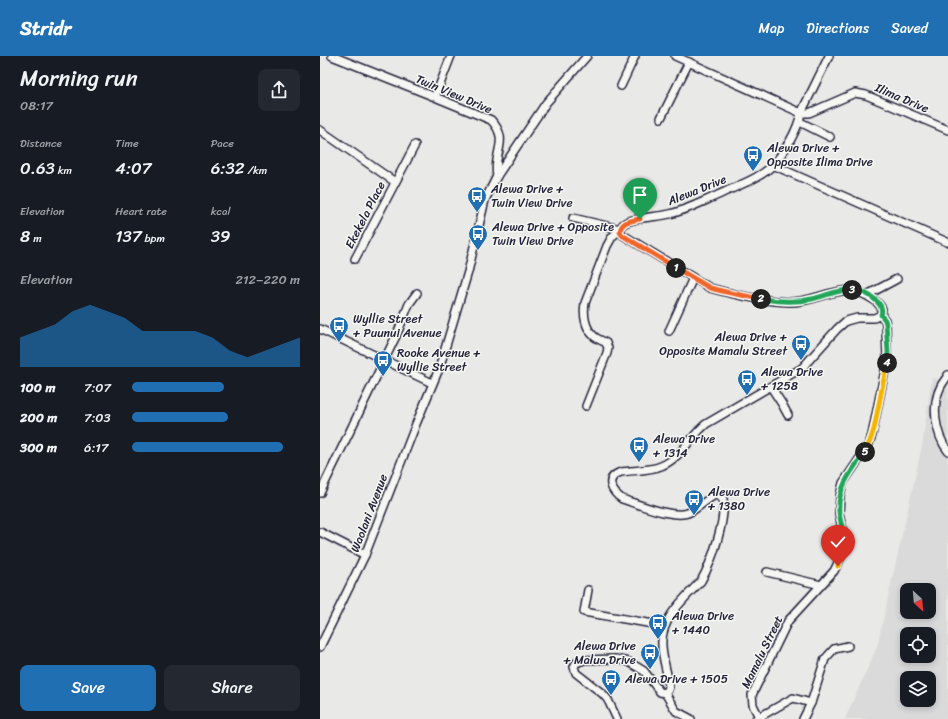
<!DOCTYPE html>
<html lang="en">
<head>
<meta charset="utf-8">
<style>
	body { margin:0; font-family:Sriracha,sans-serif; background:#242831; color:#f1f3f6; height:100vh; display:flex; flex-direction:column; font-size:15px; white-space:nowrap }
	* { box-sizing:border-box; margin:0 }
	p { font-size:13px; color:#9ea1a6 }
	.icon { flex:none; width:22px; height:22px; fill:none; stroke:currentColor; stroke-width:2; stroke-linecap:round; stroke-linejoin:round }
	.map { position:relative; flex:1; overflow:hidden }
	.sheet { display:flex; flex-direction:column; background:#171b24; width:320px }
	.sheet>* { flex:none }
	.needle { width:26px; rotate:154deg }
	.tools { position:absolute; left:580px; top:527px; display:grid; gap:8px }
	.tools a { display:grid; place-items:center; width:36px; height:36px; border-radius:8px; background:#171b24; box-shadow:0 2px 6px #0003; font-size:20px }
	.pin { position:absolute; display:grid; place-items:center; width:34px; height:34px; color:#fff; margin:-41px -17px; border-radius:50% 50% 50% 0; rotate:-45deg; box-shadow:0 0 4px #0007 }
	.pin .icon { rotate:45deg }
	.km { position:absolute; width:20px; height:20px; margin:-10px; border-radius:50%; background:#222; color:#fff; font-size:11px; line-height:20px; text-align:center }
	.round { display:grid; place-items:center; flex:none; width:42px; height:42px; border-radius:8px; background:#242831 }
	.head { display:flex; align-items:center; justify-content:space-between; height:68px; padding:0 20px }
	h1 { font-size:22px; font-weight:600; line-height:30px }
	.figures { display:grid; grid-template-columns:repeat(3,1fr); gap:6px; height:68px; padding:4px 20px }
	.figures div { display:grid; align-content:center }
	.figures b { font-size:17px; font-weight:600 }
	.figures small { font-size:11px; font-weight:400 }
	.figures p { font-size:11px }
	.chart { height:112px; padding:8px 20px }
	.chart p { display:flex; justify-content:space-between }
	.chart svg { width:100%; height:72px; margin-top:4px; fill:#1f6fb2; opacity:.7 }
	.cta { display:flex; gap:8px; margin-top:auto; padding:8px 20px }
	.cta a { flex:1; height:46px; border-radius:8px; background:#1f6fb2; color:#fff; font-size:16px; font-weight:600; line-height:46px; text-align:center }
	.cta a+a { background:#242831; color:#f1f3f6 }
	ul { padding:0 20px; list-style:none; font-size:13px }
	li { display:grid; grid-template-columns:64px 48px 1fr; align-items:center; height:30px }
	li i { height:10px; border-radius:5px; background:#1f6fb2 }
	header { display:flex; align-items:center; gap:24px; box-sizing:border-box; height:56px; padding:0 20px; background:#1f6fb2; color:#fff }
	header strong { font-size:19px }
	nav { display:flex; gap:22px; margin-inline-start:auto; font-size:14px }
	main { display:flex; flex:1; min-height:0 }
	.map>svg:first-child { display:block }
	.built { fill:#dadada; fill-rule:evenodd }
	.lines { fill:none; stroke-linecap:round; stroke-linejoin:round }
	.minor-casing { stroke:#22223b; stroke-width:10 }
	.minor { stroke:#f6f6f2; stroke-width:7 }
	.split-1-casing { stroke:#fff; stroke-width:8 }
	.split-2-casing { stroke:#fff; stroke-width:8 }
	.split-3-casing { stroke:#fff; stroke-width:8 }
	.split-4-casing { stroke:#fff; stroke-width:8 }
	.split-5-casing { stroke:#fff; stroke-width:8 }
	.split-6-casing { stroke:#fff; stroke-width:8 }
	.split-7-casing { stroke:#fff; stroke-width:8 }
	.split-1 { stroke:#f0652b; stroke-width:5 }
	.split-2 { stroke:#f0652b; stroke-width:5 }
	.split-3 { stroke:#22a559; stroke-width:5 }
	.split-4 { stroke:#22a559; stroke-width:5 }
	.split-5 { stroke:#f5b400; stroke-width:5 }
	.split-6 { stroke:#22a559; stroke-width:5 }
	.split-7 { stroke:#f5b400; stroke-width:5 }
	.labels { text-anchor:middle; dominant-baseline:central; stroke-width:3; stroke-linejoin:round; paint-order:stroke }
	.street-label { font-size:12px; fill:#22223b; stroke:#f6f6f2 }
	.poi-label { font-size:12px; fill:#22223b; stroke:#f6f6f2; text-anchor:start }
</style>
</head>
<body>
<header>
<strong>Stridr</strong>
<nav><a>Map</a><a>Directions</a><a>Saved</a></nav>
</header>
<main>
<section class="sheet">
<div class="head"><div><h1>Morning run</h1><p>08:17</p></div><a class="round"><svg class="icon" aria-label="share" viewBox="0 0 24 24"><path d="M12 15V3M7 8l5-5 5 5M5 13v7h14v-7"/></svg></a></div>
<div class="figures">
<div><p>Distance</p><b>0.63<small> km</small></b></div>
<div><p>Time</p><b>4:07</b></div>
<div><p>Pace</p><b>6:32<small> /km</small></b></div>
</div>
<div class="figures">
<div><p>Elevation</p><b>8<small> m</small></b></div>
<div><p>Heart rate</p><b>137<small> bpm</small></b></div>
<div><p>kcal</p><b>39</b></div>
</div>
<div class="chart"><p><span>Elevation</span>212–220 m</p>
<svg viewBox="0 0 160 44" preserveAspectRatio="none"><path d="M0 44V26L10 22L20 18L30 10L40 6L50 10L60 14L70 22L80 22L90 22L100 22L110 26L120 34L130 38L140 34L150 30L160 26V44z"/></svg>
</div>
<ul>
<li><b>100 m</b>7:07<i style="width:55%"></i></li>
<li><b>200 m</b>7:03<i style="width:57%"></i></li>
<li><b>300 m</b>6:17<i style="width:90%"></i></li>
</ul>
<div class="cta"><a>Save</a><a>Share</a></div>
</section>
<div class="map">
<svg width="628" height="663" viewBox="0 0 628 663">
	<rect width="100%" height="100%" fill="#e9e9e7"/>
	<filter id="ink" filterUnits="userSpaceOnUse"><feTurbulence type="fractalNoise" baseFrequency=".025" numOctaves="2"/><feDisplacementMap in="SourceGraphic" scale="8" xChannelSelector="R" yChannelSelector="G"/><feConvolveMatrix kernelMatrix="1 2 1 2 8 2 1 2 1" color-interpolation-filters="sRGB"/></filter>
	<g filter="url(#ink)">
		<!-- built -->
		<path class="built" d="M612,322L628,326V663H525L557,591L602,390ZM587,534H609V556H587ZM587,578H609V600H587ZM587,622H609V644H587Z"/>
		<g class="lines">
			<!-- minor casing -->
			<g class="minor-casing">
				<g id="minor">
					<path d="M12,0L115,41L171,64C191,85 172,97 177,120"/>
					<path d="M355,0L481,57H489L535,37L546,39L628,74"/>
					<path d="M301,30L315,0"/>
					<path d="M115,41L131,0"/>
					<path d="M341,62L369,6"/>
					<path d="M480,66L510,81"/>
					<path d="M0,74L75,126"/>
					<path d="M453,109L627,186"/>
					<path d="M253,162L300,173"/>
					<path d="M35,203L95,89"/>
					<path d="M547,239L577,223"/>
					<path d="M0,273L112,327"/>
					<path d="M349,275L373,222"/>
					<path d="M628,319C626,323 623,326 621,330C611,349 615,378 628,395"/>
					<path d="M451,331L462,348L468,359"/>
					<path d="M266,350L287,297L288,292L286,287C283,285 279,284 275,281C265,273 263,259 265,247L287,190L292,181L300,173"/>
					<path d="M0,437L77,278L89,248L97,237"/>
					<path d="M0,476L45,499"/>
					<path d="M447,516L501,529"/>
					<path d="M268,534L264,556L345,570"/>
					<path d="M0,591L45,499L96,368L119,313L148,216L165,144L177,120L226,47L267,0"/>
					<path d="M345,637L348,634L349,631C348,617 342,603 342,589C340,563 365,542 381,525C392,506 406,464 403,443L397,439L393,440C385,445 378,452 370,456C355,464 318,448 302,443C291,435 284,422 301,416C313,414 329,415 341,410C361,402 370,381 386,368L482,312L517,273L526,265L537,262H554L561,259L562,253C559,247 555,244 549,241C522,224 498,247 469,246C443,245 415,239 390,232L303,179C299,175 300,170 305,167C315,161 338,161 350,158C367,154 382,146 398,139C416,130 440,123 454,108C460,101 465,93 470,85C475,76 479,68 481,57L509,0"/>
					<path d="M345,637L356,655L371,663"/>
					<path d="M439,661L433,649L432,639L468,565L514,515L521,501L524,483L519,457L520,440L523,427L548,390L552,379L567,304L566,268L565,264L561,259"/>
					<path d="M297,663L288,644L283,638L256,617L254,611L256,607L264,604L296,603L309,606L324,615L340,636L345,637"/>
					<path d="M436,663L473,642L491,647"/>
					<path d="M483,663L491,647L505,603L514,593L528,590"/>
				</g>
			</g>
			<!-- minor -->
			<use href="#minor" class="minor"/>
		</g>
	</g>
	<g class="lines" filter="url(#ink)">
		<!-- split-1 casing -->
		<g class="split-1-casing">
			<path id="split-1" d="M320,163C311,165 301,165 300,176L302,179L356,212"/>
		</g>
		<!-- split-2 casing -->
		<g class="split-2-casing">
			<path id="split-2" d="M356,212L390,232L406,236L441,243"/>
		</g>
		<!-- split-3 casing -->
		<g class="split-3-casing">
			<path id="split-3" d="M441,243C459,245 475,247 492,243C506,240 518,233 532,234"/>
		</g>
		<!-- split-4 casing -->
		<g class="split-4-casing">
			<path id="split-4" d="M532,234C543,234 566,246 561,259L565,264L566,268L568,296L567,307"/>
		</g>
		<!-- split-5 casing -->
		<g class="split-5-casing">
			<path id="split-5" d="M545,396L550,385L554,373L567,307"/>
		</g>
		<!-- split-6 casing -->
		<g class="split-6-casing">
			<path id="split-6" d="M524,481C523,473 520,464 519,456C517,432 532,414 545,396"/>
		</g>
		<!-- split-7 casing -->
		<g class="split-7-casing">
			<path id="split-7" d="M518,510L523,496L524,481"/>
		</g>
		<!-- split-1 -->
		<use href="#split-1" class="split-1"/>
		<!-- split-2 -->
		<use href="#split-2" class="split-2"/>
		<!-- split-3 -->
		<use href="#split-3" class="split-3"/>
		<!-- split-4 -->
		<use href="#split-4" class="split-4"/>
		<!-- split-5 -->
		<use href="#split-5" class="split-5"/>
		<!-- split-6 -->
		<use href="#split-6" class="split-6"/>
		<!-- split-7 -->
		<use href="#split-7" class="split-7"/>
	</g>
	<!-- icons -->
	<defs>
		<g id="bus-pin" transform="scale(1)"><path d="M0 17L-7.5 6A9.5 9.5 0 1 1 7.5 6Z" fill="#1f6fb2" stroke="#f6f6f2"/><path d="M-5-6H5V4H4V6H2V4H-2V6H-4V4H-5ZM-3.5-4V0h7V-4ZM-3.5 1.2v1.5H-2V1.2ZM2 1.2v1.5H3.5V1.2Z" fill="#fff"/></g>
	</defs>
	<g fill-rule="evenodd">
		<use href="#bus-pin" x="433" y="99"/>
		<use href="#bus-pin" x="157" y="140"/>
		<use href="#bus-pin" x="158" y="178"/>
		<use href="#bus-pin" x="19" y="270"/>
		<use href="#bus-pin" x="481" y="288"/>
		<use href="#bus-pin" x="63" y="304"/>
		<use href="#bus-pin" x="427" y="323"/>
		<use href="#bus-pin" x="319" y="390"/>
		<use href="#bus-pin" x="374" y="443"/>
		<use href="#bus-pin" x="338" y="567"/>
		<use href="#bus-pin" x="330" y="597"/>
		<use href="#bus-pin" x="291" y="623"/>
	</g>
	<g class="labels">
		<!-- street labels -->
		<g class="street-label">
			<text transform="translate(134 38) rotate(23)">Twin View Drive</text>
			<text transform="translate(582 42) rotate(23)">Ilima Drive</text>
			<text transform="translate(377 134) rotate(-22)">Alewa Drive</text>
			<text transform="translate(45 159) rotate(-63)">Ekekela Place</text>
			<text transform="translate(49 457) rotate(-69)">Waolani Avenue</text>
			<text transform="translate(442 596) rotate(-64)">Mamalu Street</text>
		</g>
		<!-- poi labels -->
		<g class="poi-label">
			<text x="447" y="92">Alewa Drive +<tspan x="447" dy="14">Opposite Ilima Drive</tspan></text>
			<text x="171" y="133">Alewa Drive +<tspan x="171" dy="14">Twin View Drive</tspan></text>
			<text x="172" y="171">Alewa Drive + Opposite<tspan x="172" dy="14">Twin View Drive</tspan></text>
			<text x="33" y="263">Wyllie Street<tspan x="33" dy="14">+ Puunui Avenue</tspan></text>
			<text x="467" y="281" text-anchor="end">Alewa Drive +<tspan x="467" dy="14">Opposite Mamalu Street</tspan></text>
			<text x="77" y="297">Rooke Avenue +<tspan x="77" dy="14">Wyllie Street</tspan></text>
			<text x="441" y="316">Alewa Drive<tspan x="441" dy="14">+ 1258</tspan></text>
			<text x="333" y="383">Alewa Drive<tspan x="333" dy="14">+ 1314</tspan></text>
			<text x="388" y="436">Alewa Drive<tspan x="388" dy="14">+ 1380</tspan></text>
			<text x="352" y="560">Alewa Drive<tspan x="352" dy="14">+ 1440</tspan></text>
			<text x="316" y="590" text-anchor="end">Alewa Drive<tspan x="316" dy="14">+ Malua Drive</tspan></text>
			<text x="305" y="623">Alewa Drive + 1505</text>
		</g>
	</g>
</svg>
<div class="tools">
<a><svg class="needle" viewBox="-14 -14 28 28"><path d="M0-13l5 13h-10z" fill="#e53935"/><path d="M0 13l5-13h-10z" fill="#9ea1a6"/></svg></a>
<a><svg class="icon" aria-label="locate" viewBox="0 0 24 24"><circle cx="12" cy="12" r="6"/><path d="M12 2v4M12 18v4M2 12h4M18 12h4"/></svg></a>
<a><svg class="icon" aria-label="layers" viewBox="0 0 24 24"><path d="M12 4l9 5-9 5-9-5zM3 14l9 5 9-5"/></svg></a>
</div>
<div class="pin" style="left:320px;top:163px;background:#1e9e55"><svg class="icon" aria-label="arrive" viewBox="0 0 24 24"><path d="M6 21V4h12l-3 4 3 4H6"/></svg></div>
<div class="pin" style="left:518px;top:510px;background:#d93025"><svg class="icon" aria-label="check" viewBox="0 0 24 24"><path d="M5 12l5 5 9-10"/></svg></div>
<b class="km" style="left:356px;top:212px">1</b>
<b class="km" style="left:441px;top:243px">2</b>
<b class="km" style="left:532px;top:234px">3</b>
<b class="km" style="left:567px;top:307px">4</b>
<b class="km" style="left:545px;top:396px">5</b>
</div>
</main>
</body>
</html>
